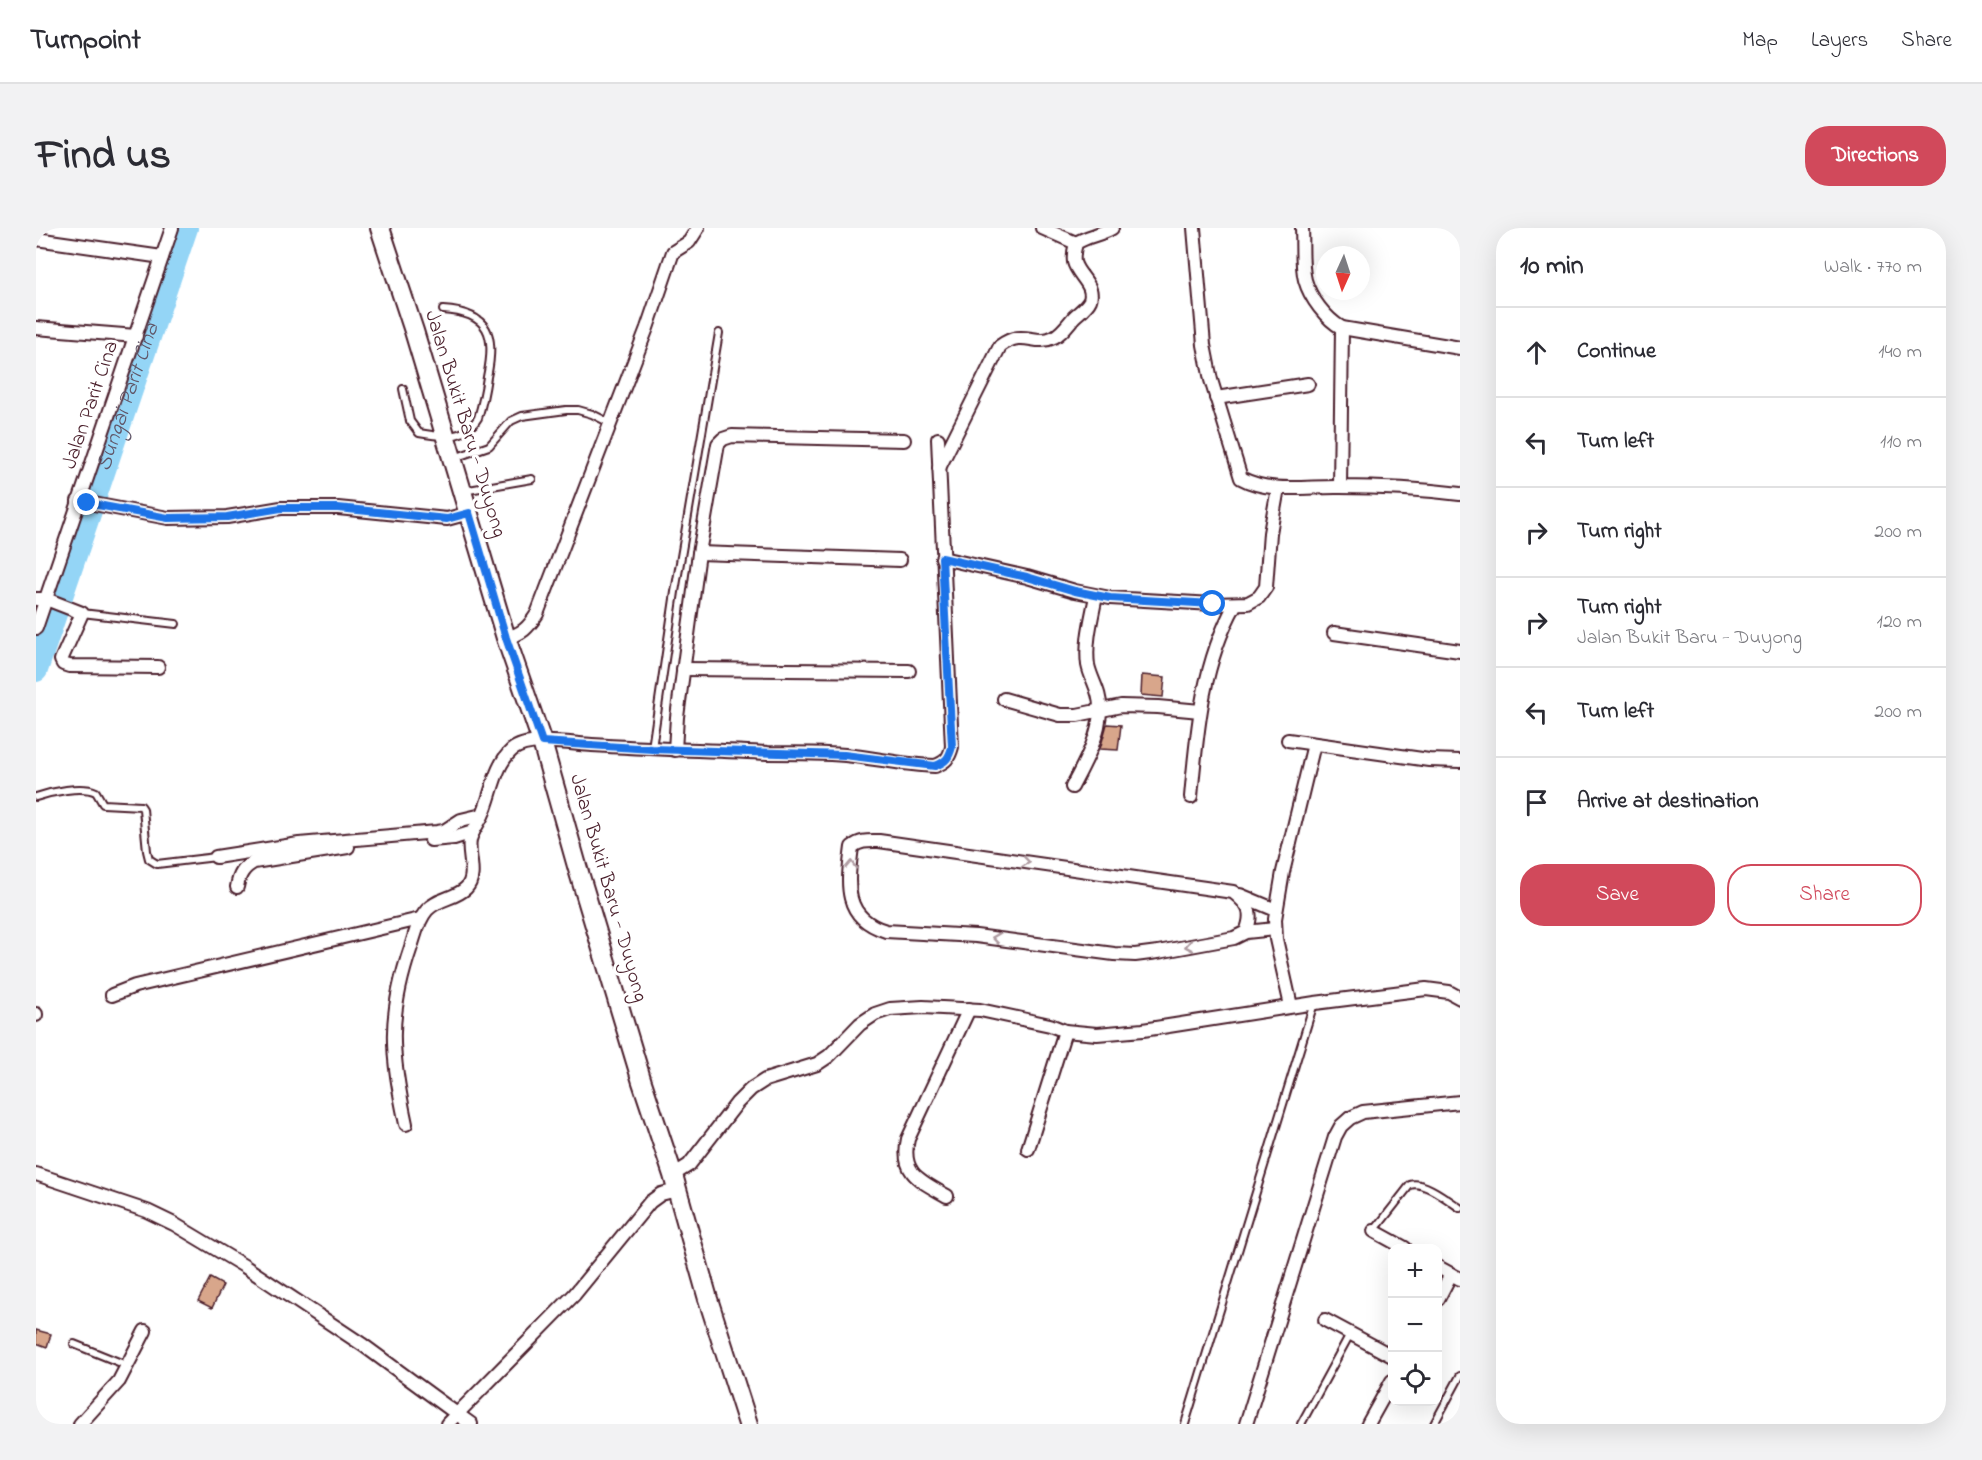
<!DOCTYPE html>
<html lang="en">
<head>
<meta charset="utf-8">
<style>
  :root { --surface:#fff; --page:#f2f2f3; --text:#2b2b33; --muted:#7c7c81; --line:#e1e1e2; --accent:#d1495b }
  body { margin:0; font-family:"Indie Flower",sans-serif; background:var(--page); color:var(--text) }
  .controls { position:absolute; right:18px; bottom:18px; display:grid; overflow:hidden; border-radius:12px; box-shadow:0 6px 24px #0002 }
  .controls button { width:54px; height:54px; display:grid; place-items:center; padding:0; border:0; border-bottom:2px solid var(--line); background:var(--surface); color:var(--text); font:30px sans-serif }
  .compass { position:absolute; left:1280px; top:18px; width:54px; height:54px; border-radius:50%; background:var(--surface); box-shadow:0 6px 24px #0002; rotate:183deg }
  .stop { position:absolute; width:18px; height:18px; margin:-14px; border:4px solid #1a73e8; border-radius:50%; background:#fff }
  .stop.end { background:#1a73e8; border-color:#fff; box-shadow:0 2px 6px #0008 }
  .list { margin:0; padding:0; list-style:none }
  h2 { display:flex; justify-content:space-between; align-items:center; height:78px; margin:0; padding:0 24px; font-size:26px }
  h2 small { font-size:20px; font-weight:400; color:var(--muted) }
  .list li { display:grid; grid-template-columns:39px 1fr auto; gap:18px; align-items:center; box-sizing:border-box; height:90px; padding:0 24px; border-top:2px solid var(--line) }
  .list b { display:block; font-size:22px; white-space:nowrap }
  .list p { margin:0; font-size:20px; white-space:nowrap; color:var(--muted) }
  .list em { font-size:20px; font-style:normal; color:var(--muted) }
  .actions { display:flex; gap:12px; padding:18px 24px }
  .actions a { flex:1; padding:14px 0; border:2px solid var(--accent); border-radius:24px; text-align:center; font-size:21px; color:var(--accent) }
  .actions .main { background:var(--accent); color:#fff }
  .icon { flex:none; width:33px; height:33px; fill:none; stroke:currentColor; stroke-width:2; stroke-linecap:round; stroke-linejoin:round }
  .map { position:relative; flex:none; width:1424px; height:1196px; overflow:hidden; border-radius:24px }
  header { display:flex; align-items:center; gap:36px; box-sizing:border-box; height:84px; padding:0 30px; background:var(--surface); border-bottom:2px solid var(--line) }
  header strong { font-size:28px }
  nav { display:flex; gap:33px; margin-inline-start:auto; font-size:21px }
  .intro { display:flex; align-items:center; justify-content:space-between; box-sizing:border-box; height:144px; padding:0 36px }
  h1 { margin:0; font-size:42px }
  .button { padding:15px 27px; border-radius:24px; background:var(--accent); color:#fff; font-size:21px; font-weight:700 }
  main { display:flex; gap:36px; padding:0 36px }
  aside { flex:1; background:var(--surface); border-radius:24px; box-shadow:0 6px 24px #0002 }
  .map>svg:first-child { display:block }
</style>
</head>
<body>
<header>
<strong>Turnpoint</strong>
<nav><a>Map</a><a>Layers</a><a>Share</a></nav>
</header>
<div class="intro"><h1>Find us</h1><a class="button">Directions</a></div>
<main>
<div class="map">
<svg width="1424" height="1196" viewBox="0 0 1424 1196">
  <rect width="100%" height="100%" fill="#fff"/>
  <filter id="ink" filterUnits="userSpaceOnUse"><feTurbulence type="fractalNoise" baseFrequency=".0167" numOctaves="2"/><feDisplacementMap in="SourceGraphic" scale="12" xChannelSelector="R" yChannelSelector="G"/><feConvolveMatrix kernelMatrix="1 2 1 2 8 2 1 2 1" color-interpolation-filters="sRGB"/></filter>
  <g filter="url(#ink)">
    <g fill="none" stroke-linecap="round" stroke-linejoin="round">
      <!-- river -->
      <path stroke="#94d5f6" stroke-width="24" id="s1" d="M 0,442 L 150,0"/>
    </g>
    <!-- building -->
    <g fill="#d8a68b" stroke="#4a1f2b" stroke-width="1.5">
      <polygon points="1106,447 1129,449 1127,469 1105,467"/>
      <polygon points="1071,496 1085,497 1082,522 1064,521"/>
      <polygon points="174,1050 187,1057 176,1080 162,1073"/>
      <polygon points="0,1102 15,1106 11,1119 0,1115"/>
    </g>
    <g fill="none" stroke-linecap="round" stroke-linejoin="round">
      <defs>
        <g id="lane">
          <path d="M 367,161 L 374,193 L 383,205 C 405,209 428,213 442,190 C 446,177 449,163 451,149 C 460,107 454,85 407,82"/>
          <polyline points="418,230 453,218 475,193 486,188 530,182 542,182 556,186 574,195"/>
          <polyline points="427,263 496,251"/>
          <polyline points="46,385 140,396"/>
          <polyline points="616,520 639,364 683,105"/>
          <path d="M 0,569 C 15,564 46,557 60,564 L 67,576 L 105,578 L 107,581 L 111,623 L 113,631 L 121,636 L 180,629"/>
          <path d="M 1338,1003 L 1374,957 C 1387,952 1412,972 1424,980"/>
          <polyline points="38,1116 90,1137"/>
          <polyline points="1149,1196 1278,775"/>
          <polyline points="1265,1196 1314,1106"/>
          <polyline points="1398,1196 1424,1148"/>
        </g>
        <g id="street">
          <polyline points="1006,0 1040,15"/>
          <path d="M 1158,0 L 1168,117 L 1175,152 L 1205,250 C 1234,266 1272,258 1304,259 C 1344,259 1384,261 1424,266"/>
          <path d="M 1266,0 C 1267,16 1265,37 1269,52 C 1274,70 1290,91 1306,100 L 1424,120"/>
          <polyline points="0,11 126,29"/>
          <polyline points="0,100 100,108"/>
          <polyline points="1180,170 1272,156"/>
          <path d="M 903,240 L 964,118 C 988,100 998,119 1018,109 C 1026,105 1032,96 1038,89 C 1043,84 1051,79 1054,72 C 1059,57 1041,47 1038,34 C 1037,27 1038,22 1040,15 C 1051,8 1064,7 1076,0"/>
          <polyline points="1304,259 1306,100"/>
          <polyline points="42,273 132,290 191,289 245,280 302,280 411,291 433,285"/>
          <polyline points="663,325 864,332"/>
          <polyline points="906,330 991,349 1039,363 1074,370 1177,376 1212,375 1223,369 1230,359 1234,305 1242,260"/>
          <polyline points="0,371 10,371 46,385 25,432 27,436 33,438 122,439"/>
          <polyline points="0,400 136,0"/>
          <polyline points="1298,405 1424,423"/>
          <path d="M 470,410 C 486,406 492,400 501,386 L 611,100 L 637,24 L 653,14 L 662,0"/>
          <polyline points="647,441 873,443"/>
          <polyline points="968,471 1024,487 1041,487 1085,478 1122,479 1164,483"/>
          <polyline points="1252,512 1393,532 1424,533"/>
          <polyline points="639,522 641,489 663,325 682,216 687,211 696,208 868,212"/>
          <path d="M 1036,559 C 1048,536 1064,508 1064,481 C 1065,464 1055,452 1052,437 C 1049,414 1056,389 1060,368"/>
          <path d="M 1155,569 C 1161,503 1166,436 1199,377"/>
          <polyline points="395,612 418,610 437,604"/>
          <polyline points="180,629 263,616 401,604 408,603 425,592 446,587"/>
          <path d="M 201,659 C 203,647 207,640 218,634 L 312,619"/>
          <polyline points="1204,667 1240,682"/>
          <path d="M 1210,704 C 1218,684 1213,677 1197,664 L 843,613 C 832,613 825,612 816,619 C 811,657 807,690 850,703 L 940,708 L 1078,726 L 1099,727 L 1122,724 L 1198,710 L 1210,704 L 1239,701"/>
          <polyline points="76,767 99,758 384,691"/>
          <polyline points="1255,778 1240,711 1239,691 1247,644 1278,516"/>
          <polyline points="0,787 0,786"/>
          <path d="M 370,896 C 355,826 351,789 375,719 C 379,707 382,692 391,682 C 402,670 419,671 430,660 C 442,648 431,627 434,612 C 436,603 442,596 446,588 C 456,567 458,538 476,522 C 492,508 535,516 556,517 C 615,521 673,522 732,525 C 758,525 784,525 809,527 C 839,530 869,537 899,538 C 910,534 913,530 916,519 L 902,211"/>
          <polyline points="992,921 1029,803"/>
          <polyline points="0,946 111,983 138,996 208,1038 327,1117 421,1186 538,1067 614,974 625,966 641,962"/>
          <polyline points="637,947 653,937 701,875 715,861 729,852 781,836 793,828 824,796 839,786 854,781 887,779 944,782 1014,797 1029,803 1061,806 1107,802 1279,775 1390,761 1413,764 1424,770"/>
          <path d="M 911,968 C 885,953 864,946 872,911 L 933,781"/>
          <polyline points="1338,1003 1369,1020"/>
          <polyline points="1402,1039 1424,1051"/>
          <polyline points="1402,1071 1415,1046"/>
          <polyline points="1289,1092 1356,1128"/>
          <polyline points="44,1196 83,1153 109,1103"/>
          <polyline points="411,1196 421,1186 435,1196"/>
          <polyline points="1210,1196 1299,909 1305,898 1314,890 1327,884 1424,874"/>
          <polyline points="1332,1196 1356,1153"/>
        </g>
        <polyline id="secondary" points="344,0 378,103 470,410 506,514 541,638 606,854 637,947 672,1071 712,1196"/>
      </defs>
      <!-- lane casing -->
      <use href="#lane" stroke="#4a1f2b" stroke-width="10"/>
      <!-- street casing -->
      <use href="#street" stroke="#4a1f2b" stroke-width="16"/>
      <!-- secondary casing -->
      <use href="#secondary" stroke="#4a1f2b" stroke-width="22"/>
      <!-- lane -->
      <use href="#lane" stroke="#fff" stroke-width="6"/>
      <!-- street -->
      <use href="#street" stroke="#fff" stroke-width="12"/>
      <!-- secondary -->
      <use href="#secondary" stroke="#fff" stroke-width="18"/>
    </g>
    <!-- one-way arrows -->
    <defs><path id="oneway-chevron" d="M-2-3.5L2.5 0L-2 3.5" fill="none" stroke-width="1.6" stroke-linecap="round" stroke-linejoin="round" transform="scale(1.5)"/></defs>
    <g stroke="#ae9aa0">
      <use href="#oneway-chevron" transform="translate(990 634) rotate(8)"/>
      <use href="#oneway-chevron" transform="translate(815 637) rotate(-88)"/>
      <use href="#oneway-chevron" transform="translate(960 710) rotate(-172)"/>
      <use href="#oneway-chevron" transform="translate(1153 718) rotate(170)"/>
    </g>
  </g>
  <g fill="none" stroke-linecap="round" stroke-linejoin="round" filter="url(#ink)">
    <!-- route -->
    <path stroke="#1a73e8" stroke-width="8" d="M 51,275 L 132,290 L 191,289 L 245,280 L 302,280 L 411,291 L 433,285 L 470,410 L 506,514 L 616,521 L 808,527 L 899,538 C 910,534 913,530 916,519 L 906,330 L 991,349 L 1039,363 L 1074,370 L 1177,376"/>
  </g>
  <g text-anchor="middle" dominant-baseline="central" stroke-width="6" stroke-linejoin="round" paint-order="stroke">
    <!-- street labels -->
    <g font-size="21" fill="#4a1f2b" stroke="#fff">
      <text transform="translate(55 177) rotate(-71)">Jalan Parit Cina</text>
      <text transform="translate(429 196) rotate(73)">Jalan Bukit Baru - Duyong</text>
      <text transform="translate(572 660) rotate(74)">Jalan Bukit Baru - Duyong</text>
    </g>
    <!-- water labels -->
    <g font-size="22" font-style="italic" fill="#605668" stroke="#fff">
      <text stroke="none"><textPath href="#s1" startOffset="288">Sungai Parit Cina</textPath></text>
    </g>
  </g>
</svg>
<div class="controls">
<button>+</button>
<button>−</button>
<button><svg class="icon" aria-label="locate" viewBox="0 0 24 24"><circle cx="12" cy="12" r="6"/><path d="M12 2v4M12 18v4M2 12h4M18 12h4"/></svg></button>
</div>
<svg class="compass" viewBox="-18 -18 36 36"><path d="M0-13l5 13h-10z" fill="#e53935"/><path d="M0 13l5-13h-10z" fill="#7c7c81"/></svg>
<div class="stop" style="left:1177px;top:376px"></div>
<div class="stop end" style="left:51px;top:275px"></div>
</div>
<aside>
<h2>10 min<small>Walk · 770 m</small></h2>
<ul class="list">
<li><svg class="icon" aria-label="ahead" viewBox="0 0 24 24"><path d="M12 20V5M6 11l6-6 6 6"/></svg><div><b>Continue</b></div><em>140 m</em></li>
<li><svg class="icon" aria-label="left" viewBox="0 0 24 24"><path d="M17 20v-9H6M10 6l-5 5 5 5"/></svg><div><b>Turn left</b></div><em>110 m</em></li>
<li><svg class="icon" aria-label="right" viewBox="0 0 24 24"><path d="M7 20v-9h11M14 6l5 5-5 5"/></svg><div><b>Turn right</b></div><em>200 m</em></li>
<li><svg class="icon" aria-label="right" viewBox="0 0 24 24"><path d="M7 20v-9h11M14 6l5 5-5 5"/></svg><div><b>Turn right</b><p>Jalan Bukit Baru - Duyong</p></div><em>120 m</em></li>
<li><svg class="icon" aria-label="left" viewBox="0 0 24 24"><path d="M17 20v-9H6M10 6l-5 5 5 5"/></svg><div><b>Turn left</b></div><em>200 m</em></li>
<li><svg class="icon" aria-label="arrive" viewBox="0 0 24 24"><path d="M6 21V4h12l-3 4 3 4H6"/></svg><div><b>Arrive at destination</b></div></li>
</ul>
<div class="actions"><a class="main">Save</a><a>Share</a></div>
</aside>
</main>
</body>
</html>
